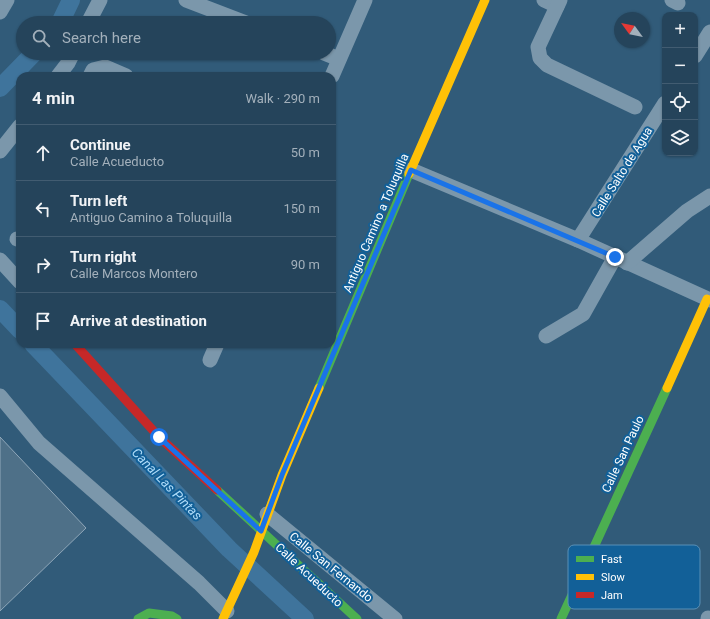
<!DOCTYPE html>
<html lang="en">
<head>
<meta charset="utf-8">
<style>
  :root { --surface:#25445b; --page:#2d4b61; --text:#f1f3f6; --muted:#a3b0bb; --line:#425c71 }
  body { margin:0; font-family:Roboto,sans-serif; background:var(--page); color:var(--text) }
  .controls { position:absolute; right:12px; top:12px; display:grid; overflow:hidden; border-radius:8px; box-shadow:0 1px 3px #0004 }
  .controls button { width:36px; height:36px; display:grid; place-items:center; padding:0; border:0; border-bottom:1px solid var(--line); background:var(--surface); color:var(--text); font:20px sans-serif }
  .compass { position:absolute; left:614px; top:12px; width:36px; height:36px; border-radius:50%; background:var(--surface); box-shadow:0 1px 3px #0004; rotate:303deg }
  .stop { position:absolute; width:12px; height:12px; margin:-9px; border:3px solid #1a73e8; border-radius:50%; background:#fff }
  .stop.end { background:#1a73e8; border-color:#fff; box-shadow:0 1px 4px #0008 }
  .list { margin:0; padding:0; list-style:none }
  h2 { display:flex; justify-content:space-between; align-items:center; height:52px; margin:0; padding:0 16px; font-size:17px }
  h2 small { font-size:13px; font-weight:400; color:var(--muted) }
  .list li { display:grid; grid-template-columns:26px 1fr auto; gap:12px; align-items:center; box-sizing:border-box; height:56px; padding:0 16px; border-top:1px solid var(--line) }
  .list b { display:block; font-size:15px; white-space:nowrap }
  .list p { margin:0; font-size:13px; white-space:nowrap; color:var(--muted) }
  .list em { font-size:13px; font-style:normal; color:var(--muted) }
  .icon { flex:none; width:22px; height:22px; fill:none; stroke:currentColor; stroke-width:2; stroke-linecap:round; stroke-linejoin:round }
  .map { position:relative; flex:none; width:710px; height:619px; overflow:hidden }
  .search { position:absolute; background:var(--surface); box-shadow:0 1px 3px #0004; left:16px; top:16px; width:320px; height:44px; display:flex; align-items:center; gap:10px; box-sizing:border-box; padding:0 14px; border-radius:22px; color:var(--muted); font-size:15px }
  .panel { position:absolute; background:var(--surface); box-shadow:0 1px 3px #0004; left:16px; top:72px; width:320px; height:276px; border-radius:12px }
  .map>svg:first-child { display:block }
</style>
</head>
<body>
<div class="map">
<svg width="710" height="619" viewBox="0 0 710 619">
  <rect width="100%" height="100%" fill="#315b79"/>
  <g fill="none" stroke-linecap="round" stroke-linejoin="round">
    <!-- canal -->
    <g stroke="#3f749c" stroke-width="18">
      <polyline points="60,23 71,0"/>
      <polyline points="0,88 34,53"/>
      <polyline points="0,309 20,330"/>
      <polyline points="33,344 229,549 305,619"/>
    </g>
  </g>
  <!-- building -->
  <polygon fill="#4e7088" stroke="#8fa7b9" points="0,437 86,528 0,611"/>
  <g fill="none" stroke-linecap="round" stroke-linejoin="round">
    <!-- street -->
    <g stroke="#7b97ab" stroke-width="15">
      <polyline points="186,0 246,23"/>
      <polyline points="544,0 557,6"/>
      <polyline points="560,0 538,47 540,58 547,65 635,107"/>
      <polyline points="672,0 678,3"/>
      <polyline points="0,12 7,0"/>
      <polyline points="88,23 100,0"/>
      <polyline points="324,53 339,59"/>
      <polyline points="695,56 710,32"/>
      <polyline points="58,76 68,63 73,53"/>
      <polyline points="90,76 93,70 105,67 126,76"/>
      <polyline points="332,76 365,0"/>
      <polyline points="0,151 20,126"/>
      <polyline points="411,170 578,240 710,300"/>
      <polyline points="17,239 20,240"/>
      <polyline points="578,240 665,103"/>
      <polyline points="0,260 20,282"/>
      <polyline points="627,263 687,211 710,196"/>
      <polyline points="546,336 583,314 615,257"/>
      <polyline points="210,360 217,344"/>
      <polyline points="0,396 39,443 199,583 227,611"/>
      <polyline points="267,514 395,619"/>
      <polyline points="708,618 709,619"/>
    </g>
    <!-- fast -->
    <g stroke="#4caf50" stroke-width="9">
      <polyline points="319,388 409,174"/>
      <polyline points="217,490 357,619"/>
      <polyline points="138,619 149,613 172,616 177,619"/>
      <polyline points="561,619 667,388"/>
    </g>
    <!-- slow -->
    <g stroke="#ffc107" stroke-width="9">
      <polyline points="409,174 485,0"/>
      <polyline points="667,388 707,299"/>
      <polyline points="223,619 254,552 282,475 319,388"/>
    </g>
    <!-- jam -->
    <polyline stroke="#c62828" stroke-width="9" points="75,344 159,437 217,490"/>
  </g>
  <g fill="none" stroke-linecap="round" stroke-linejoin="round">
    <!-- route -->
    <polyline stroke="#1a73e8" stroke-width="5" points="159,437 261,531 282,475 411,170 615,257"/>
  </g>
  <g text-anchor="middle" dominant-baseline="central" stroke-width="4" stroke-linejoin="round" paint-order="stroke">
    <!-- street labels -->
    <g font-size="12" fill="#fff" stroke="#126098">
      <text transform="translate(622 172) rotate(-58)">Calle Salto de Agua</text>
      <text transform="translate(376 223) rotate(-67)">Antiguo Camino a Toluquilla</text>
      <text transform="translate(623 454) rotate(-65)">Calle San Paulo</text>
      <text transform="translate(331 567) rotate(39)">Calle San Fernando</text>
      <text transform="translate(309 575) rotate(43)">Calle Acueducto</text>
    </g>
    <!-- water labels -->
    <g font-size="13" font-style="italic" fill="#b0ddfa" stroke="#126098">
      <text transform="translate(167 484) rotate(46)">Canal Las Pintas</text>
    </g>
  </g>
  <!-- legend -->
  <rect x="568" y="545" width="132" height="64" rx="6" fill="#126098" stroke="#5990b7" stroke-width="1"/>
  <rect x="576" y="556" width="18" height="6" fill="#4caf50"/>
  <rect x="576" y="574" width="18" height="6" fill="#ffc107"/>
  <rect x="576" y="592" width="18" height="6" fill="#c62828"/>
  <g font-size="11" fill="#fff">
    <text x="601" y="563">Fast</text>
    <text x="601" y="581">Slow</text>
    <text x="601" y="599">Jam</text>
  </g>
</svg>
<div class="controls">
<button>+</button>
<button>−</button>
<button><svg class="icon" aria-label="locate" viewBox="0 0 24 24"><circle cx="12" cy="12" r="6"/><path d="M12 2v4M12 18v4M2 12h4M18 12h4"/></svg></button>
<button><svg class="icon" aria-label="layers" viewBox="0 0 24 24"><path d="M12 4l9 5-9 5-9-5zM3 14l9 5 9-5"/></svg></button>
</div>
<svg class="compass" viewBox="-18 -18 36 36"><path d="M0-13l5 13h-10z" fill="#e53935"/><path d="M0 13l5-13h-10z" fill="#a3b0bb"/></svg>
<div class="stop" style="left:159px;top:437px"></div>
<div class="stop end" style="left:615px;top:257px"></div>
<div class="search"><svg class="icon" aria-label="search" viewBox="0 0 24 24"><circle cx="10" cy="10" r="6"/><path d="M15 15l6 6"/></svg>Search here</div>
<section class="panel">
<h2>4 min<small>Walk · 290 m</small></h2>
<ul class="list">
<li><svg class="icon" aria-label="ahead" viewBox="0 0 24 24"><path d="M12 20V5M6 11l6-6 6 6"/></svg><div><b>Continue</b><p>Calle Acueducto</p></div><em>50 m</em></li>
<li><svg class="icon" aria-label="left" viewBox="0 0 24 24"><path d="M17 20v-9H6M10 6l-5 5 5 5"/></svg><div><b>Turn left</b><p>Antiguo Camino a Toluquilla</p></div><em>150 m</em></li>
<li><svg class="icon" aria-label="right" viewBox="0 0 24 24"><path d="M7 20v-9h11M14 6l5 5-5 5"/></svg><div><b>Turn right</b><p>Calle Marcos Montero</p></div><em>90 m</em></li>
<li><svg class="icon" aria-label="arrive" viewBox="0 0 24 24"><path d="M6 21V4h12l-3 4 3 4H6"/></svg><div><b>Arrive at destination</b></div></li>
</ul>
</section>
</div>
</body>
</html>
